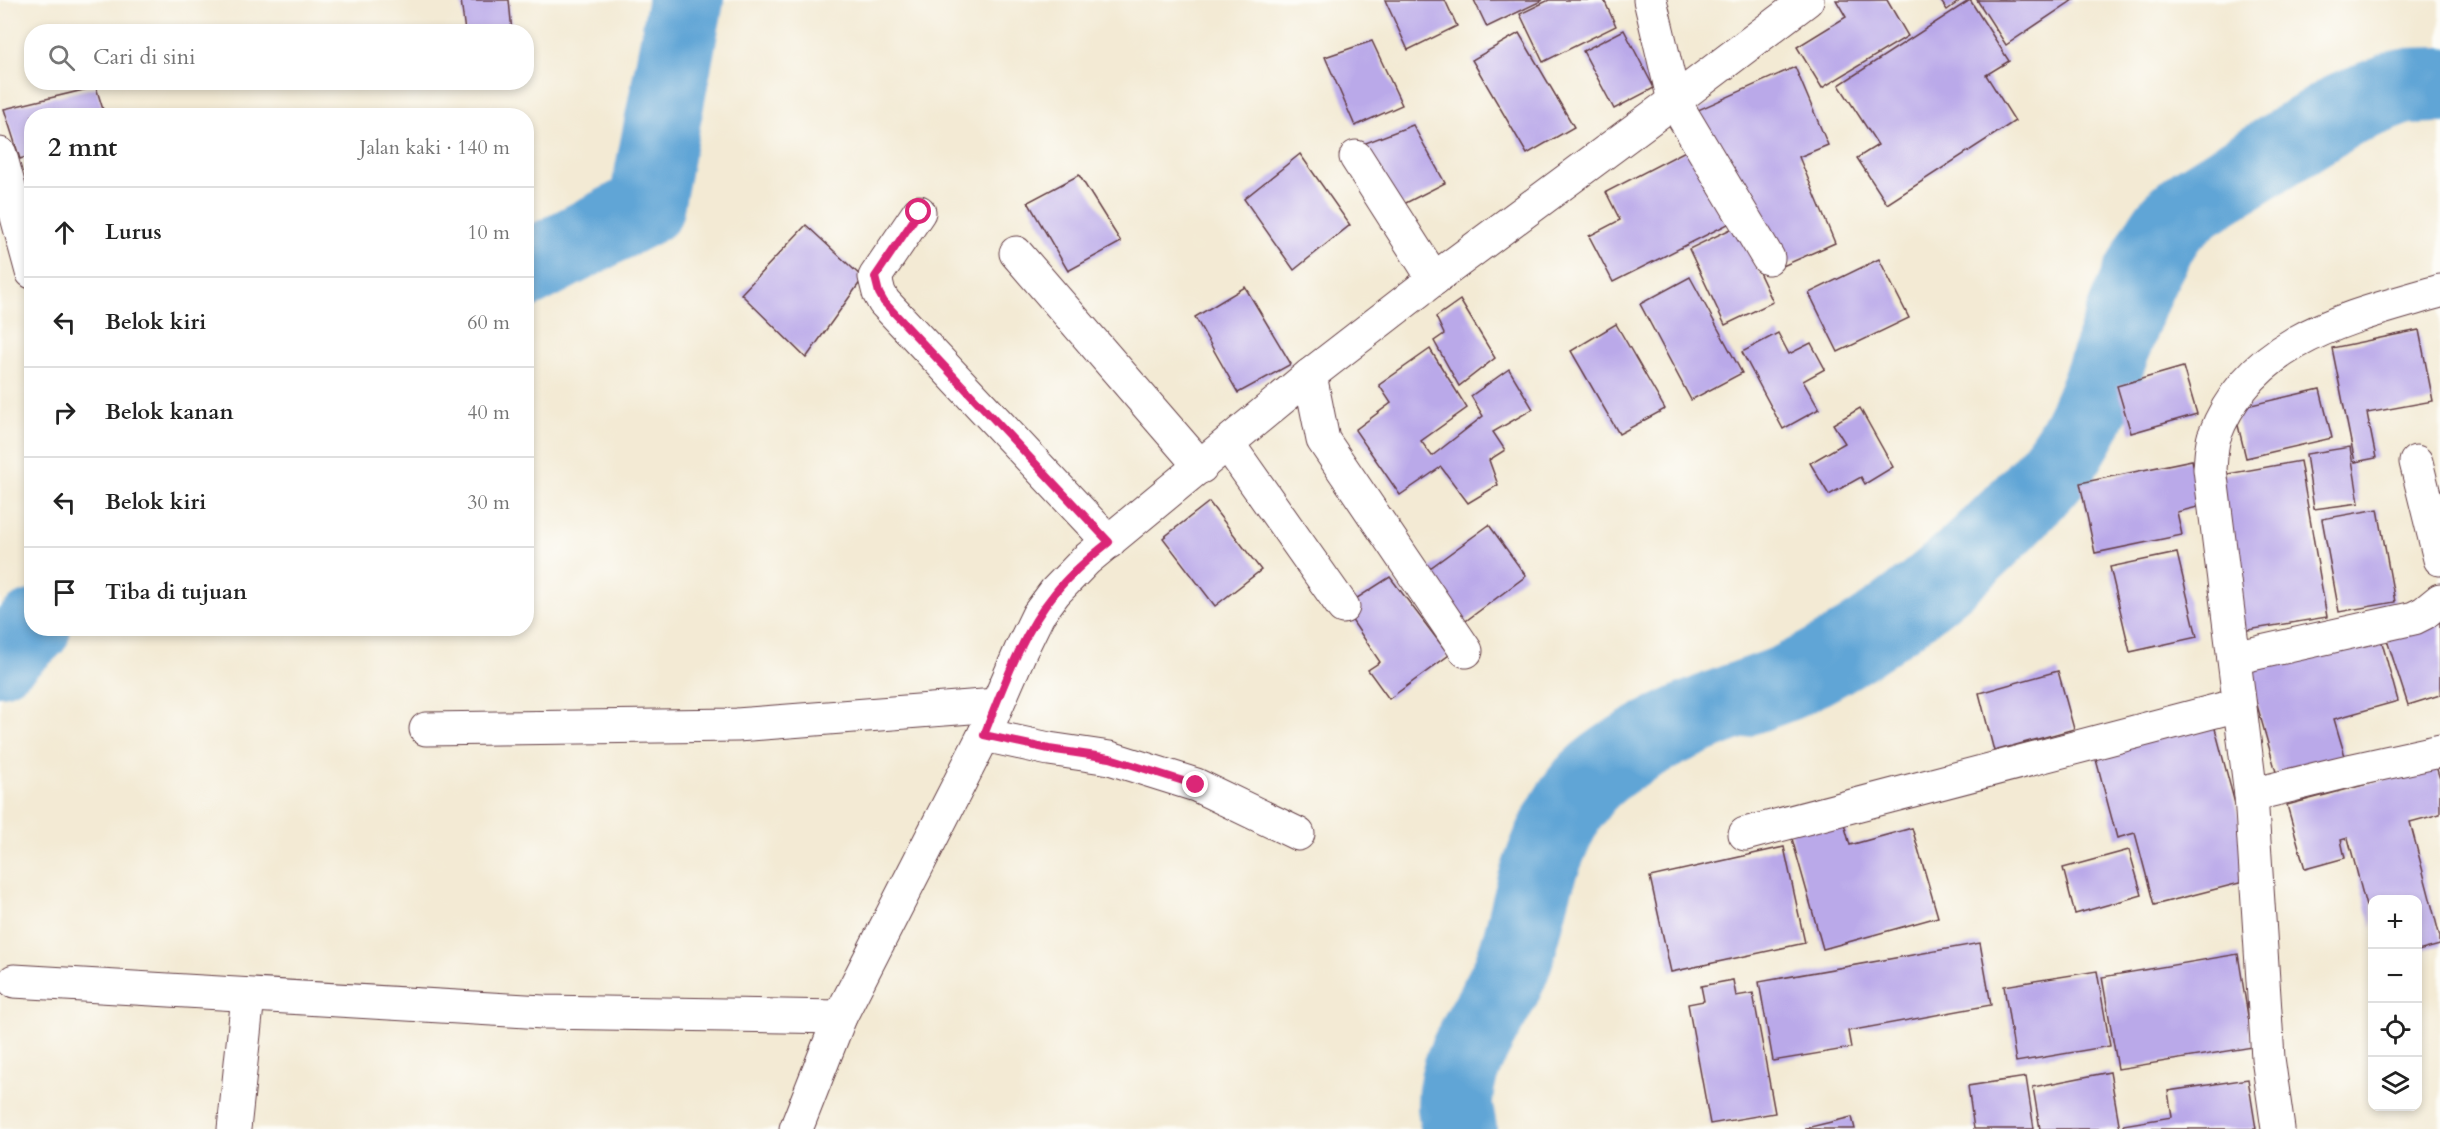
<!DOCTYPE html>
<html lang="id">
<head>
<meta charset="utf-8">
<style>
  :root { --surface:#fff; --page:#f6f6f6; --text:#222; --muted:#767676; --line:#e0e0e0 }
  body { margin:0; font-family:Cardo,serif; background:var(--page); color:var(--text) }
  .controls { position:absolute; right:18px; bottom:18px; display:grid; overflow:hidden; border-radius:12px; box-shadow:0 3px 9px #0003 }
  .controls button { width:54px; height:54px; display:grid; place-items:center; padding:0; border:0; border-bottom:2px solid var(--line); background:var(--surface); color:var(--text); font:30px sans-serif }
  .stop { position:absolute; width:18px; height:18px; margin:-14px; border:4px solid #db2777; border-radius:50%; background:#fff }
  .stop.end { background:#db2777; border-color:#fff; box-shadow:0 2px 6px #0008 }
  .list { margin:0; padding:0; list-style:none }
  h2 { display:flex; justify-content:space-between; align-items:center; height:78px; margin:0; padding:0 24px; font-size:26px }
  h2 small { font-size:20px; font-weight:400; color:var(--muted) }
  .list li { display:grid; grid-template-columns:39px 1fr auto; gap:18px; align-items:center; box-sizing:border-box; height:90px; padding:0 24px; border-top:2px solid var(--line) }
  .list b { display:block; font-size:22px; white-space:nowrap }
  .list em { font-size:20px; font-style:normal; color:var(--muted) }
  .icon { flex:none; width:33px; height:33px; fill:none; stroke:currentColor; stroke-width:2; stroke-linecap:round; stroke-linejoin:round }
  .map { position:relative; flex:none; width:2440px; height:1129px; overflow:hidden }
  .search { position:absolute; background:var(--surface); box-shadow:0 3px 9px #0003; left:24px; top:24px; width:510px; height:66px; display:flex; align-items:center; gap:15px; box-sizing:border-box; padding:0 21px; border-radius:24px; color:var(--muted); font-size:22px }
  .panel { position:absolute; background:var(--surface); box-shadow:0 3px 9px #0003; left:24px; top:108px; width:510px; height:528px; border-radius:24px }
  .map>svg:first-child { display:block }
</style>
</head>
<body>
<div class="map">
<svg width="2440" height="1129" viewBox="0 0 2440 1129">
  <rect width="100%" height="100%" fill="#fdfcf7"/>
  <filter id="ink" filterUnits="userSpaceOnUse"><feTurbulence type="fractalNoise" baseFrequency=".0167" numOctaves="2"/><feDisplacementMap in="SourceGraphic" scale="12" xChannelSelector="R" yChannelSelector="G"/><feConvolveMatrix kernelMatrix="1 2 1 2 8 2 1 2 1" color-interpolation-filters="sRGB"/></filter>
  <filter id="wash" filterUnits="userSpaceOnUse"><feTurbulence type="fractalNoise" baseFrequency=".008" numOctaves="4" result="noise"/><feDisplacementMap in="SourceGraphic" scale="24" xChannelSelector="R" yChannelSelector="G"/><feGaussianBlur stdDeviation="1.35" result="paint"/><feColorMatrix in="noise" values="0 0 0 0 0 0 0 0 0 0 0 0 0 0 0 0 0 1.4 0 .05"/><feComposite in="paint" operator="in"/></filter>
  <g filter="url(#wash)">
    <rect width="100%" height="100%" fill="#f3ead4"/>
    <g fill="none" stroke-linecap="round" stroke-linejoin="round">
      <!-- river -->
      <g stroke="#60a5d6" stroke-width="76">
        <polyline points="526,270 646,207 686,0"/>
        <polyline points="0,658 33,628"/>
        <path d="M 1459,1129 C 1458,1121 1455,1112 1455,1104 C 1455,1056 1492,1015 1510,972 C 1522,943 1527,911 1536,881 C 1546,851 1560,816 1580,791 C 1608,753 1692,717 1736,701 C 1754,694 1773,689 1790,681 C 1888,633 1977,557 2049,475 C 2101,416 2110,333 2146,265 C 2154,250 2161,235 2172,222 C 2179,215 2188,208 2196,202 L 2345,109 L 2404,86 L 2440,85"/>
      </g>
    </g>
    <g id="blocks">
      <!-- building -->
      <g fill="#baa9e9">
        <polygon points="461,0 509,0 512,32 465,32"/>
        <polygon points="1385,0 1445,0 1457,26 1408,50"/>
        <polygon points="1474,0 1543,0 1487,27"/>
        <polygon points="1549,0 1604,0 1616,26 1543,62 1520,14"/>
        <polygon points="1836,0 1887,0 1908,36 1822,88 1797,47 1846,17"/>
        <polygon points="1940,0 1961,0 1947,10"/>
        <polygon points="1970,0 2009,61 1986,75 2015,121 1887,204 1857,158 1878,145 1839,85"/>
        <polygon points="1977,0 2073,0 2006,45"/>
        <polygon points="1624,30 1654,88 1614,109 1583,51"/>
        <polygon points="1519,33 1574,127 1527,154 1472,60"/>
        <polygon points="1372,41 1402,105 1355,126 1325,57"/>
        <polygon points="1795,67 1828,145 1799,157 1835,243 1776,269 1698,110"/>
        <polygon points="96,87 105,116 32,116 32,155 20,159 4,109"/>
        <polygon points="1413,125 1445,183 1396,208 1355,147"/>
        <polygon points="1697,145 1736,220 1613,282 1589,236 1620,220 1606,192"/>
        <polygon points="1300,154 1350,225 1294,270 1244,199"/>
        <polygon points="1079,175 1121,242 1068,271 1028,202"/>
        <polygon points="806,225 863,278 806,358 741,294"/>
        <polygon points="1737,226 1773,302 1725,325 1689,249"/>
        <polygon points="1879,259 1909,318 1838,352 1809,293"/>
        <polygon points="1690,277 1742,373 1691,400 1640,304"/>
        <polygon points="1245,287 1291,364 1238,393 1195,317"/>
        <polygon points="1460,300 1495,358 1459,386 1434,341 1444,334 1436,317"/>
        <polygon points="1616,324 1665,409 1619,434 1571,351"/>
        <polygon points="2419,330 2433,401 2367,413 2376,458 2355,462 2332,348"/>
        <polygon points="1778,333 1789,354 1811,343 1825,369 1803,381 1819,409 1783,429 1742,352"/>
        <polygon points="1430,349 1467,408 1421,441 1432,456 1483,416 1471,396 1509,369 1533,409 1493,432 1505,450 1489,460 1498,485 1468,503 1441,467 1400,495 1355,430 1391,403 1379,385"/>
        <polygon points="2183,367 2197,414 2131,433 2117,386"/>
        <polygon points="2320,389 2332,438 2246,458 2234,409"/>
        <polygon points="1860,408 1893,467 1865,484 1861,477 1829,495 1810,463 1845,443 1833,424"/>
        <polygon points="2350,447 2359,503 2314,509 2306,454"/>
        <polygon points="2192,460 2202,506 2177,512 2182,535 2095,553 2080,483"/>
        <polygon points="2300,461 2327,617 2242,631 2216,476"/>
        <polygon points="1209,502 1261,570 1215,606 1163,538"/>
        <polygon points="2378,509 2395,602 2339,612 2322,519"/>
        <polygon points="1489,525 1526,576 1459,626 1422,574"/>
        <polygon points="2177,553 2197,637 2130,652 2110,567"/>
        <polygon points="1390,577 1449,655 1389,699 1368,670 1380,662 1343,607"/>
        <polygon points="2440,621 2440,695 2408,705 2386,637"/>
        <polygon points="2378,628 2398,701 2334,719 2348,766 2280,786 2246,666"/>
        <polygon points="2058,671 2074,729 1994,751 1979,693"/>
        <polygon points="2213,721 2255,879 2154,905 2135,833 2117,838 2094,752"/>
        <polygon points="2436,766 2440,779 2440,814 2410,822 2440,937 2440,945 2418,951 2418,900 2372,900 2372,929 2348,838 2341,840 2345,858 2305,869 2287,805"/>
        <polygon points="1841,813 1850,845 1912,828 1938,917 1823,949 1789,828"/>
        <polygon points="1784,847 1805,943 1671,972 1650,877"/>
        <polygon points="2129,850 2142,895 2075,914 2063,868"/>
        <polygon points="1980,943 1991,1005 1848,1031 1851,1048 1773,1061 1759,982"/>
        <polygon points="2238,954 2253,1047 2118,1069 2102,977"/>
        <polygon points="2097,971 2110,1046 2016,1062 2004,986"/>
        <polygon points="1733,980 1736,996 1753,993 1775,1113 1710,1124 1688,1004 1704,1001 1701,986"/>
        <polygon points="2110,1072 2120,1129 2040,1129 2033,1087"/>
        <polygon points="2026,1077 2034,1129 1974,1129 1968,1086"/>
        <polygon points="2248,1079 2256,1129 2124,1129 2123,1125 2172,1117 2168,1091"/>
        <polygon points="1852,1117 1855,1129 1806,1129 1806,1128"/>
      </g>
    </g>
  </g>
  <g filter="url(#ink)">
    <use href="#blocks" fill-opacity="0" stroke="#633d44" stroke-width="1.5"/>
    <g fill="none" stroke-linecap="round" stroke-linejoin="round">
      <defs>
        <g id="minor">
          <polyline points="1650,0 1674,101 1768,258"/>
          <polyline points="0,154 32,272"/>
          <polyline points="1356,157 1434,279"/>
          <polyline points="919,212 875,277 879,293 884,302 1109,542"/>
          <polyline points="1016,253 1201,467"/>
          <polyline points="1310,375 1323,440 1466,651"/>
          <polyline points="1228,444 1343,607"/>
          <polyline points="2416,462 2440,559"/>
          <polyline points="2234,658 2414,618 2424,613 2440,600"/>
          <polyline points="426,729 737,725 996,705"/>
          <polyline points="984,735 1049,749 1110,758 1196,785 1298,834"/>
          <path d="M 2251,795 L 2210,469 C 2211,459 2211,447 2214,437 C 2251,337 2349,318 2440,291"/>
          <polyline points="1745,834 2238,705"/>
          <polyline points="14,981 543,1012 840,1017"/>
          <polyline points="234,1129 248,996"/>
          <polyline points="796,1129 840,1017 984,735 1021,650 1038,615 1055,592 1086,560 1310,375 1434,279 1674,101 1807,0"/>
          <polyline points="2278,1129 2268,1058 2251,795 2353,770 2440,751"/>
        </g>
      </defs>
      <!-- minor casing -->
      <use href="#minor" stroke="#633d44" stroke-width="35"/>
      <!-- minor -->
      <use href="#minor" stroke="#fff" stroke-width="33"/>
    </g>
  </g>
  <g fill="none" stroke-linecap="round" stroke-linejoin="round" filter="url(#ink)">
    <!-- route -->
    <path stroke="#db2777" stroke-width="8" d="M 919,212 L 875,277 L 879,293 L 884,302 L 1109,542 C 1090,557 1070,574 1055,593 C 1022,633 1003,687 984,735 L 1049,749 L 1110,758 L 1196,785"/>
  </g>
</svg>
<div class="controls">
<button>+</button>
<button>−</button>
<button><svg class="icon" aria-label="locate" viewBox="0 0 24 24"><circle cx="12" cy="12" r="6"/><path d="M12 2v4M12 18v4M2 12h4M18 12h4"/></svg></button>
<button><svg class="icon" aria-label="layers" viewBox="0 0 24 24"><path d="M12 4l9 5-9 5-9-5zM3 14l9 5 9-5"/></svg></button>
</div>
<div class="stop" style="left:919px;top:212px"></div>
<div class="stop end" style="left:1196px;top:785px"></div>
<div class="search"><svg class="icon" aria-label="search" viewBox="0 0 24 24"><circle cx="10" cy="10" r="6"/><path d="M15 15l6 6"/></svg>Cari di sini</div>
<section class="panel">
<h2>2 mnt<small>Jalan kaki · 140 m</small></h2>
<ul class="list">
<li><svg class="icon" aria-label="ahead" viewBox="0 0 24 24"><path d="M12 20V5M6 11l6-6 6 6"/></svg><div><b>Lurus</b></div><em>10 m</em></li>
<li><svg class="icon" aria-label="left" viewBox="0 0 24 24"><path d="M17 20v-9H6M10 6l-5 5 5 5"/></svg><div><b>Belok kiri</b></div><em>60 m</em></li>
<li><svg class="icon" aria-label="right" viewBox="0 0 24 24"><path d="M7 20v-9h11M14 6l5 5-5 5"/></svg><div><b>Belok kanan</b></div><em>40 m</em></li>
<li><svg class="icon" aria-label="left" viewBox="0 0 24 24"><path d="M17 20v-9H6M10 6l-5 5 5 5"/></svg><div><b>Belok kiri</b></div><em>30 m</em></li>
<li><svg class="icon" aria-label="arrive" viewBox="0 0 24 24"><path d="M6 21V4h12l-3 4 3 4H6"/></svg><div><b>Tiba di tujuan</b></div></li>
</ul>
</section>
</div>
</body>
</html>
